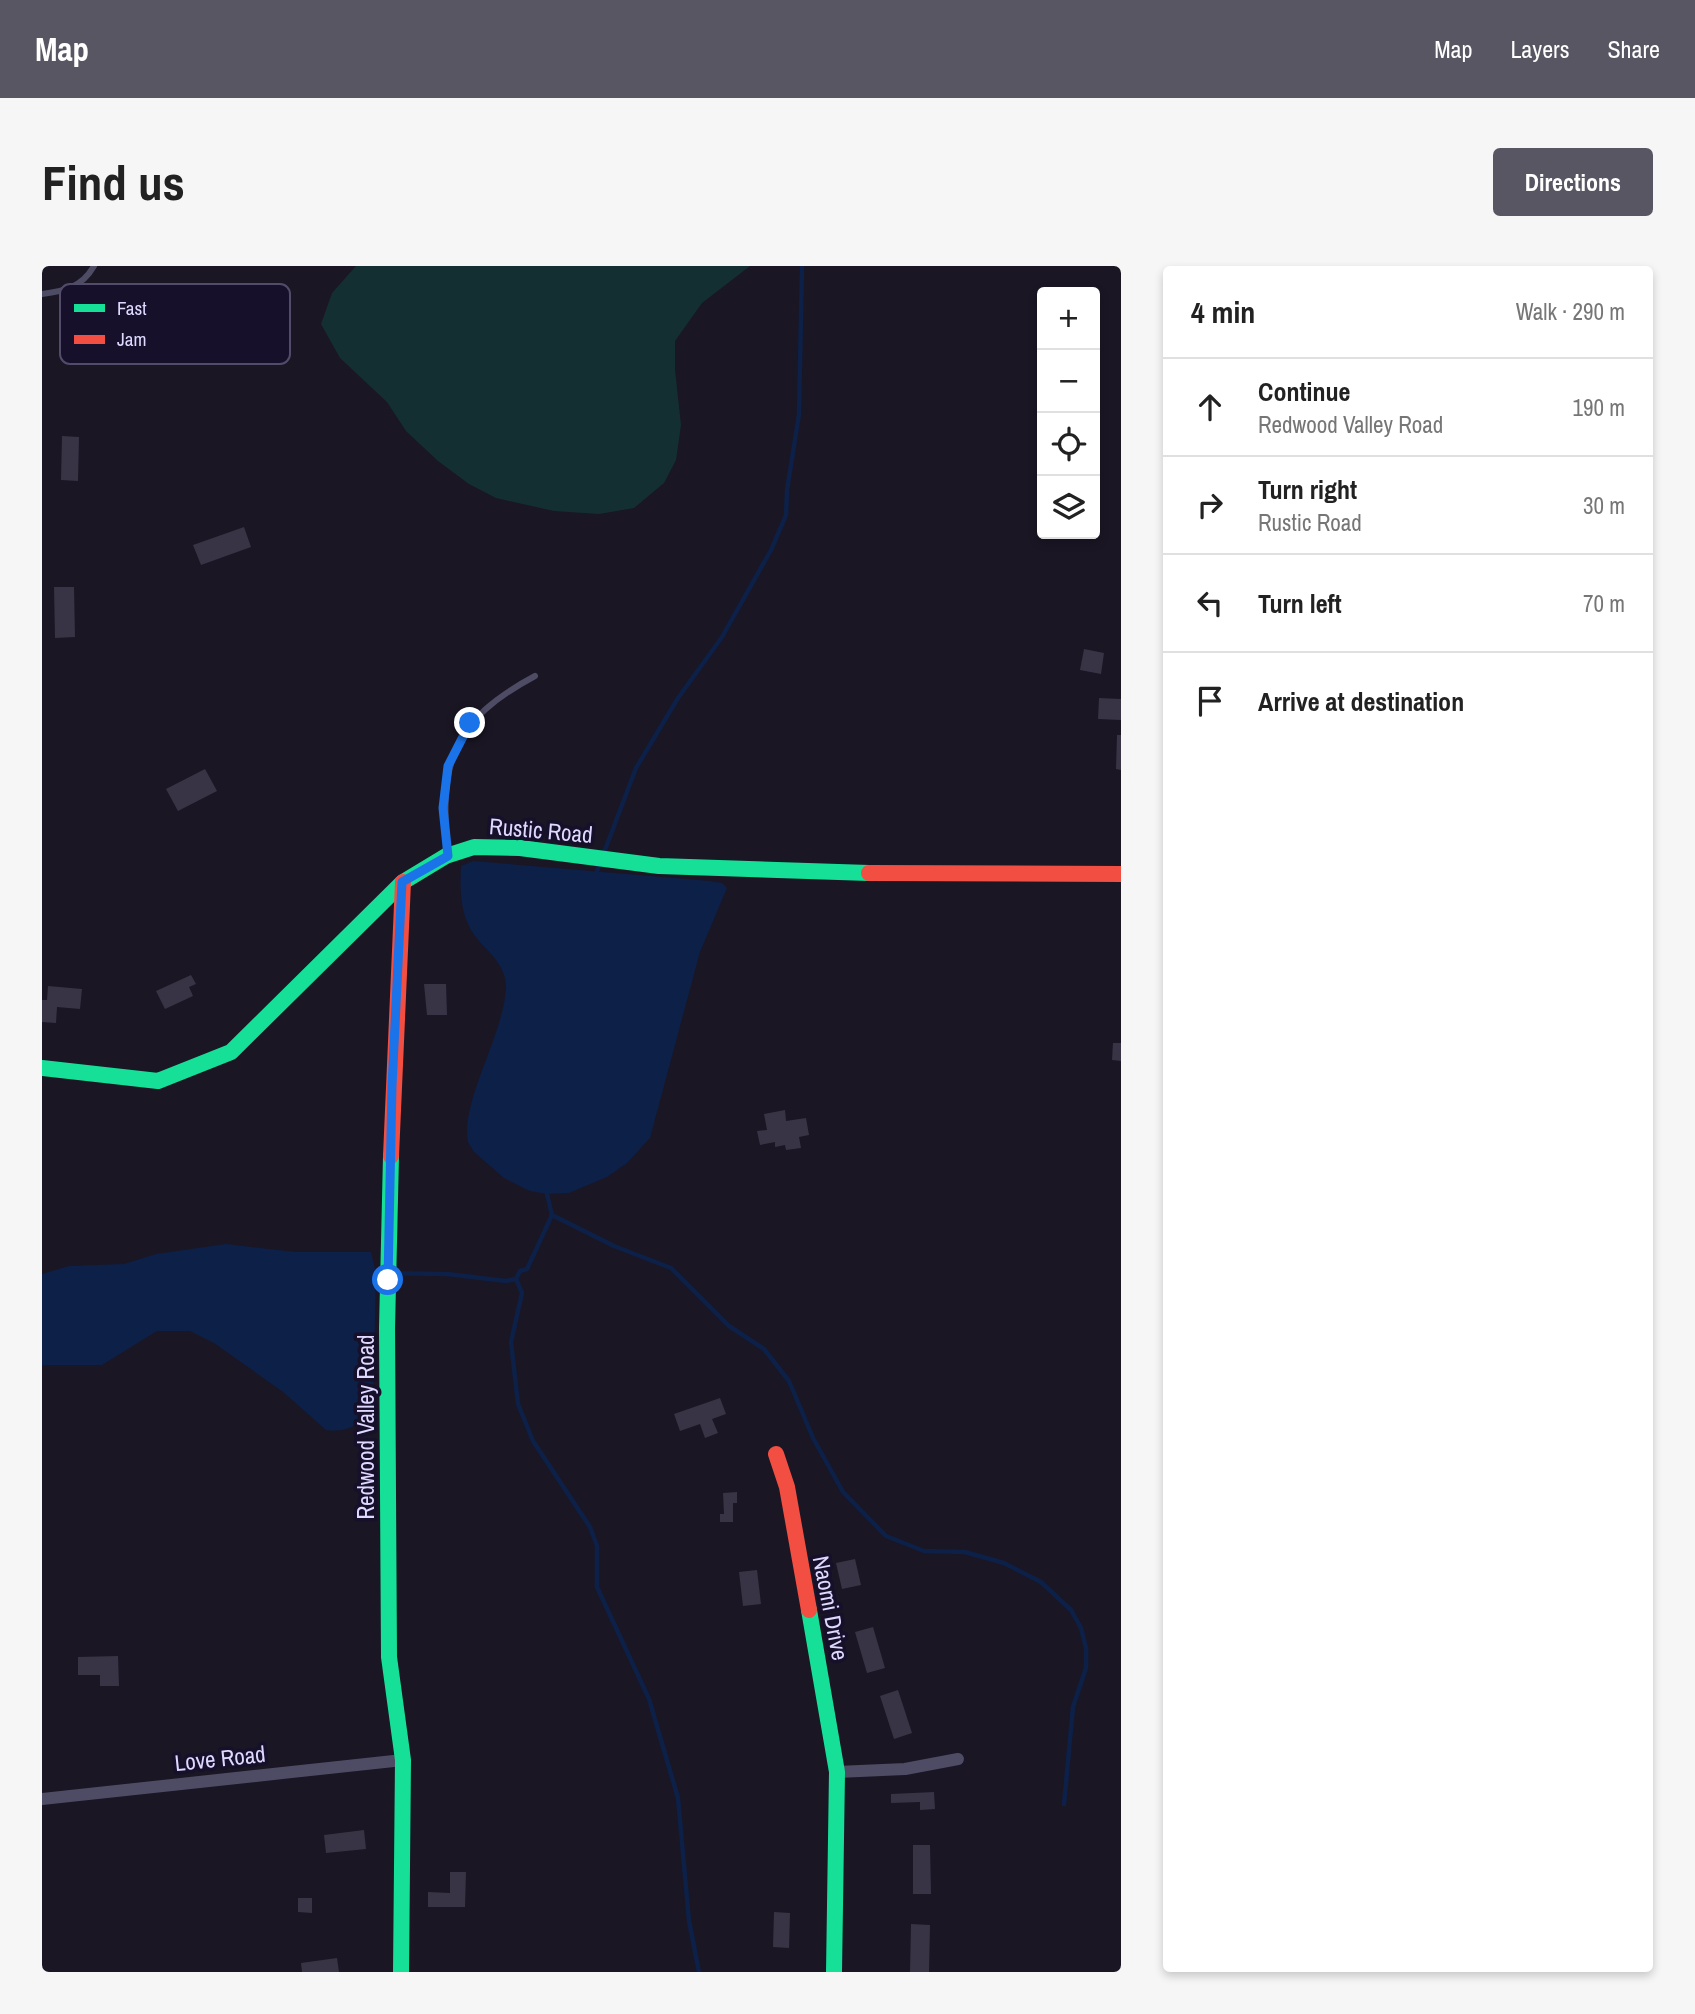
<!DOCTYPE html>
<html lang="en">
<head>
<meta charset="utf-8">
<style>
  :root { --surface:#fff; --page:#f6f6f6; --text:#222; --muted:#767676; --line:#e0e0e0; --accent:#585663 }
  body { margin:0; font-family:"Archivo Narrow",sans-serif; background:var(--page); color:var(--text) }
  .controls { position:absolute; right:21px; top:21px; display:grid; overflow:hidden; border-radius:7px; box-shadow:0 4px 10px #0003 }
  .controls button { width:63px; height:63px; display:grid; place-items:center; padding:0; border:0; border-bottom:2px solid var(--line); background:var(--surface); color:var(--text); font:35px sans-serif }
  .stop { position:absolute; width:21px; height:21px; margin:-16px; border:5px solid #1a73e8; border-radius:50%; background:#fff }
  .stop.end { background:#1a73e8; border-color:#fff; box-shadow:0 2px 7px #0008 }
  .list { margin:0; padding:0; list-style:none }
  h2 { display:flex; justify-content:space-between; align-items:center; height:91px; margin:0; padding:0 28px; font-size:30px }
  h2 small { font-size:23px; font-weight:400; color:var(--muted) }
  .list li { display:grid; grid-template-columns:46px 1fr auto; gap:21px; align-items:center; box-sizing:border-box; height:98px; padding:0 28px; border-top:2px solid var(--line) }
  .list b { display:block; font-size:26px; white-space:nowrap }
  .list p { margin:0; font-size:23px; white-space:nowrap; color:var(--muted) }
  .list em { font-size:23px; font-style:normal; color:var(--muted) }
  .icon { flex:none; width:38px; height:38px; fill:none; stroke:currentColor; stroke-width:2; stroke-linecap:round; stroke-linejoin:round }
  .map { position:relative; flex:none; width:1079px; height:1706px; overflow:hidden; border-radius:7px }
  header { display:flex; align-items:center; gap:42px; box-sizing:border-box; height:98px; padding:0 35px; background:var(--accent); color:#fff }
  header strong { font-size:33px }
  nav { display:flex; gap:38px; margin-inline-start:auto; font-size:24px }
  .intro { display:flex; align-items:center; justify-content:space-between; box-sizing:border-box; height:168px; padding:0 42px }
  h1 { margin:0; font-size:49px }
  .button { padding:18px 32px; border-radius:7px; background:var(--accent); color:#fff; font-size:24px; font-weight:700 }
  main { display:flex; gap:42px; padding:0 42px }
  aside { flex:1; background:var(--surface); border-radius:7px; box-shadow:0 4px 10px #0003 }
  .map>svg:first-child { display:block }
</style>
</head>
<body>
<header>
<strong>Map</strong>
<nav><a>Map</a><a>Layers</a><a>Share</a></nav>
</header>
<div class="intro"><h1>Find us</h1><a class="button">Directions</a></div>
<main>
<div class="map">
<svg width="1079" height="1706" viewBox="0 0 1079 1706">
  <rect width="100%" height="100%" fill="#1a1624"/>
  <!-- green -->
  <polygon fill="#142f32" points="314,0 708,0 660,37 633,75 633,104 639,159 634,194 622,217 592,242 557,248 512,245 454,232 427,218 396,195 364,165 345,136 298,92 279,58 290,27"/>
  <!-- water -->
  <g fill="#0d2048">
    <path d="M 431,595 L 668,615 L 680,617 L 685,622 L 658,686 L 608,872 L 585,897 L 565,911 L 527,927 L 505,928 L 488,925 L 462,912 L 432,886 L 426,876 C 418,836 462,769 464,721 C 464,692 435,681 426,658 C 418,640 418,619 419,600 Z"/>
    <path d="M 184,978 L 253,986 L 329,986 L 334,1007 L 331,1141 C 318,1159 306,1167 284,1164 L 241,1126 L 172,1077 L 148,1065 L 115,1065 L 60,1099 L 0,1099 L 0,1008 L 27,1000 L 82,998 L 114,988 Z"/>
  </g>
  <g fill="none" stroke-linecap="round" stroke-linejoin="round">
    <!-- stream -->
    <g stroke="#0d2048" stroke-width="4.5">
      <polyline points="555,605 594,502 636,432 680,371 729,284 744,249 745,224 757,148 760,0"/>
      <polyline points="510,949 572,980 629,1002 687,1060 722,1083 747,1115 771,1172 801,1226 844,1270 882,1285 923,1286 962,1297 999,1316 1029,1344 1039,1362 1044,1382 1044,1402 1031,1441 1022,1538"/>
      <polyline points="334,1007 405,1008 464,1015 474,1013 478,1005 485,1003 510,949 505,928"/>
      <polyline points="474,1013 480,1027 469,1076 476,1138 491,1175 548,1261 555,1280 555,1321 607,1433 636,1532 647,1655 657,1706"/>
    </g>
  </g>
  <!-- building -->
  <g fill="#383446">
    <polygon points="20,170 37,171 36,215 19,214"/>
    <polygon points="202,261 209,281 159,299 151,279"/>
    <polygon points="12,321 32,321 33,371 13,372"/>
    <polygon points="1042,383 1062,387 1059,408 1038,404"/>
    <polygon points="1057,432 1079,433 1079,454 1056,453"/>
    <polygon points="1075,469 1079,469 1079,504 1074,503"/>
    <polygon points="163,503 175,525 136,545 124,523"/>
    <polygon points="149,709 154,718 147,721 151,730 123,743 114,725"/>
    <polygon points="382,718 404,718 405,749 385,749"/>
    <polygon points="6,720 40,723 38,743 15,741 14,757 0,756 0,734 5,734"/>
    <polygon points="1071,777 1079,777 1079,795 1070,794"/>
    <polygon points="743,844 744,855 764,852 767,869 757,871 759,882 744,884 743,879 733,881 733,876 718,879 715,865 725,864 722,848"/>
    <polygon points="678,1132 684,1148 670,1153 676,1167 663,1172 658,1158 638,1165 632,1148"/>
    <polygon points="695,1226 695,1237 691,1237 691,1256 678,1256 678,1248 682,1248 681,1227"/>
    <polygon points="813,1293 819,1319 800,1323 794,1297"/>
    <polygon points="715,1304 719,1338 701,1340 697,1306"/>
    <polygon points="831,1361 843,1402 825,1407 813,1366"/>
    <polygon points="76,1390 77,1420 58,1420 58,1409 36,1409 36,1391"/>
    <polygon points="856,1424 870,1467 852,1473 838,1430"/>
    <polygon points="892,1526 893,1543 878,1544 878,1536 849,1537 849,1528"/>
    <polygon points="322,1564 324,1583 284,1587 282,1569"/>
    <polygon points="871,1579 888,1579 889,1628 871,1628"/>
    <polygon points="408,1606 424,1606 423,1641 386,1641 386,1626 408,1627"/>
    <polygon points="256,1632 270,1632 270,1647 256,1646"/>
    <polygon points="732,1646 748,1647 747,1682 731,1681"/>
    <polygon points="869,1658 888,1659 887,1706 868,1706"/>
    <polygon points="295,1692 297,1706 260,1706 259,1697"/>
  </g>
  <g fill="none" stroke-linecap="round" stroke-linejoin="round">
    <!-- lane -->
    <g stroke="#4e4b65" stroke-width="6">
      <path d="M 0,28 C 23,25 40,21 52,0"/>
      <path d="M 406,589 C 397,497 409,455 493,410"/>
    </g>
    <!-- street -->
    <g stroke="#4e4b65" stroke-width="12">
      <polyline points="795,1506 863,1503 916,1493"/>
      <polyline points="0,1533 361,1494"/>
    </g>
    <!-- fast -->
    <g stroke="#16e098" stroke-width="16">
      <polyline points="0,802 116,815 189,786 361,616 404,590 432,581 478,582 617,600 827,607"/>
      <polyline points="349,890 345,1062 347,1391 361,1494 359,1706"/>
      <polyline points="767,1344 795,1506 792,1706"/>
    </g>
    <!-- jam -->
    <g stroke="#f24e42" stroke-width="16">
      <polyline points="827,607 1079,608"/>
      <polyline points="349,890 361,616"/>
      <polyline points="734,1188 745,1221 767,1344"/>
    </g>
  </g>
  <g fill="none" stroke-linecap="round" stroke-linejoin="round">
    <!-- route -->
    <polyline stroke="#1a73e8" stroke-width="9" points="346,1014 350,820 360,616 406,590 401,542 406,500 428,457"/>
  </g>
  <g text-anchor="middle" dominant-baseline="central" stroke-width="7" stroke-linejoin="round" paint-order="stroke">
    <!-- street labels -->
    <g font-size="23" fill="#dfd9ff" stroke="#16102a">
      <text transform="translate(499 564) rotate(5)">Rustic Road</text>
      <text transform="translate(323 1161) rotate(-90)">Redwood Valley Road</text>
      <text transform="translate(789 1342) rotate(79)">Naomi Drive</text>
      <text transform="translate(178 1492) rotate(-6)">Love Road</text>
    </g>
  </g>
  <!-- legend -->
  <rect x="18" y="18" width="230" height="80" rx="10" fill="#16102a" stroke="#524c6a" stroke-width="2"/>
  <rect x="32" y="38" width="31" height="8" fill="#16e098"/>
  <rect x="32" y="69" width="31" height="9" fill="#f24e42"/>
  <g font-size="19" fill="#dfd9ff">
    <text x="75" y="49">Fast</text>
    <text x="75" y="80">Jam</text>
  </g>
</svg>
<div class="controls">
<button>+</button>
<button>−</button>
<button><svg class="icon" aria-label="locate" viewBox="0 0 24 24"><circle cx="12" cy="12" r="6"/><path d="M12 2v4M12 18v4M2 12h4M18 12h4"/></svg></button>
<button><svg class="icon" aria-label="layers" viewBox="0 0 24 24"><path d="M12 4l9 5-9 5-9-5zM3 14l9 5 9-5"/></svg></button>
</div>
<div class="stop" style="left:346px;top:1014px"></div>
<div class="stop end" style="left:428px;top:457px"></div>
</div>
<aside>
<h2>4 min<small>Walk · 290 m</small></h2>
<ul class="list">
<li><svg class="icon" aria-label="ahead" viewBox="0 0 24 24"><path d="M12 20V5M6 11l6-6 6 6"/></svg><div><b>Continue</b><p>Redwood Valley Road</p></div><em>190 m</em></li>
<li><svg class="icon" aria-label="right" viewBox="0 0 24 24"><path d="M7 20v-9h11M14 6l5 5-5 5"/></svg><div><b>Turn right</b><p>Rustic Road</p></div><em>30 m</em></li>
<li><svg class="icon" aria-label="left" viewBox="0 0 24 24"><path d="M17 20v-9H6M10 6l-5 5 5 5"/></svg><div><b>Turn left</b></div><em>70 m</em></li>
<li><svg class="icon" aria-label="arrive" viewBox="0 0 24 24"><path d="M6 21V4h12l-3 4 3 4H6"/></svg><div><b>Arrive at destination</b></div></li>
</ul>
</aside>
</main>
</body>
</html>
